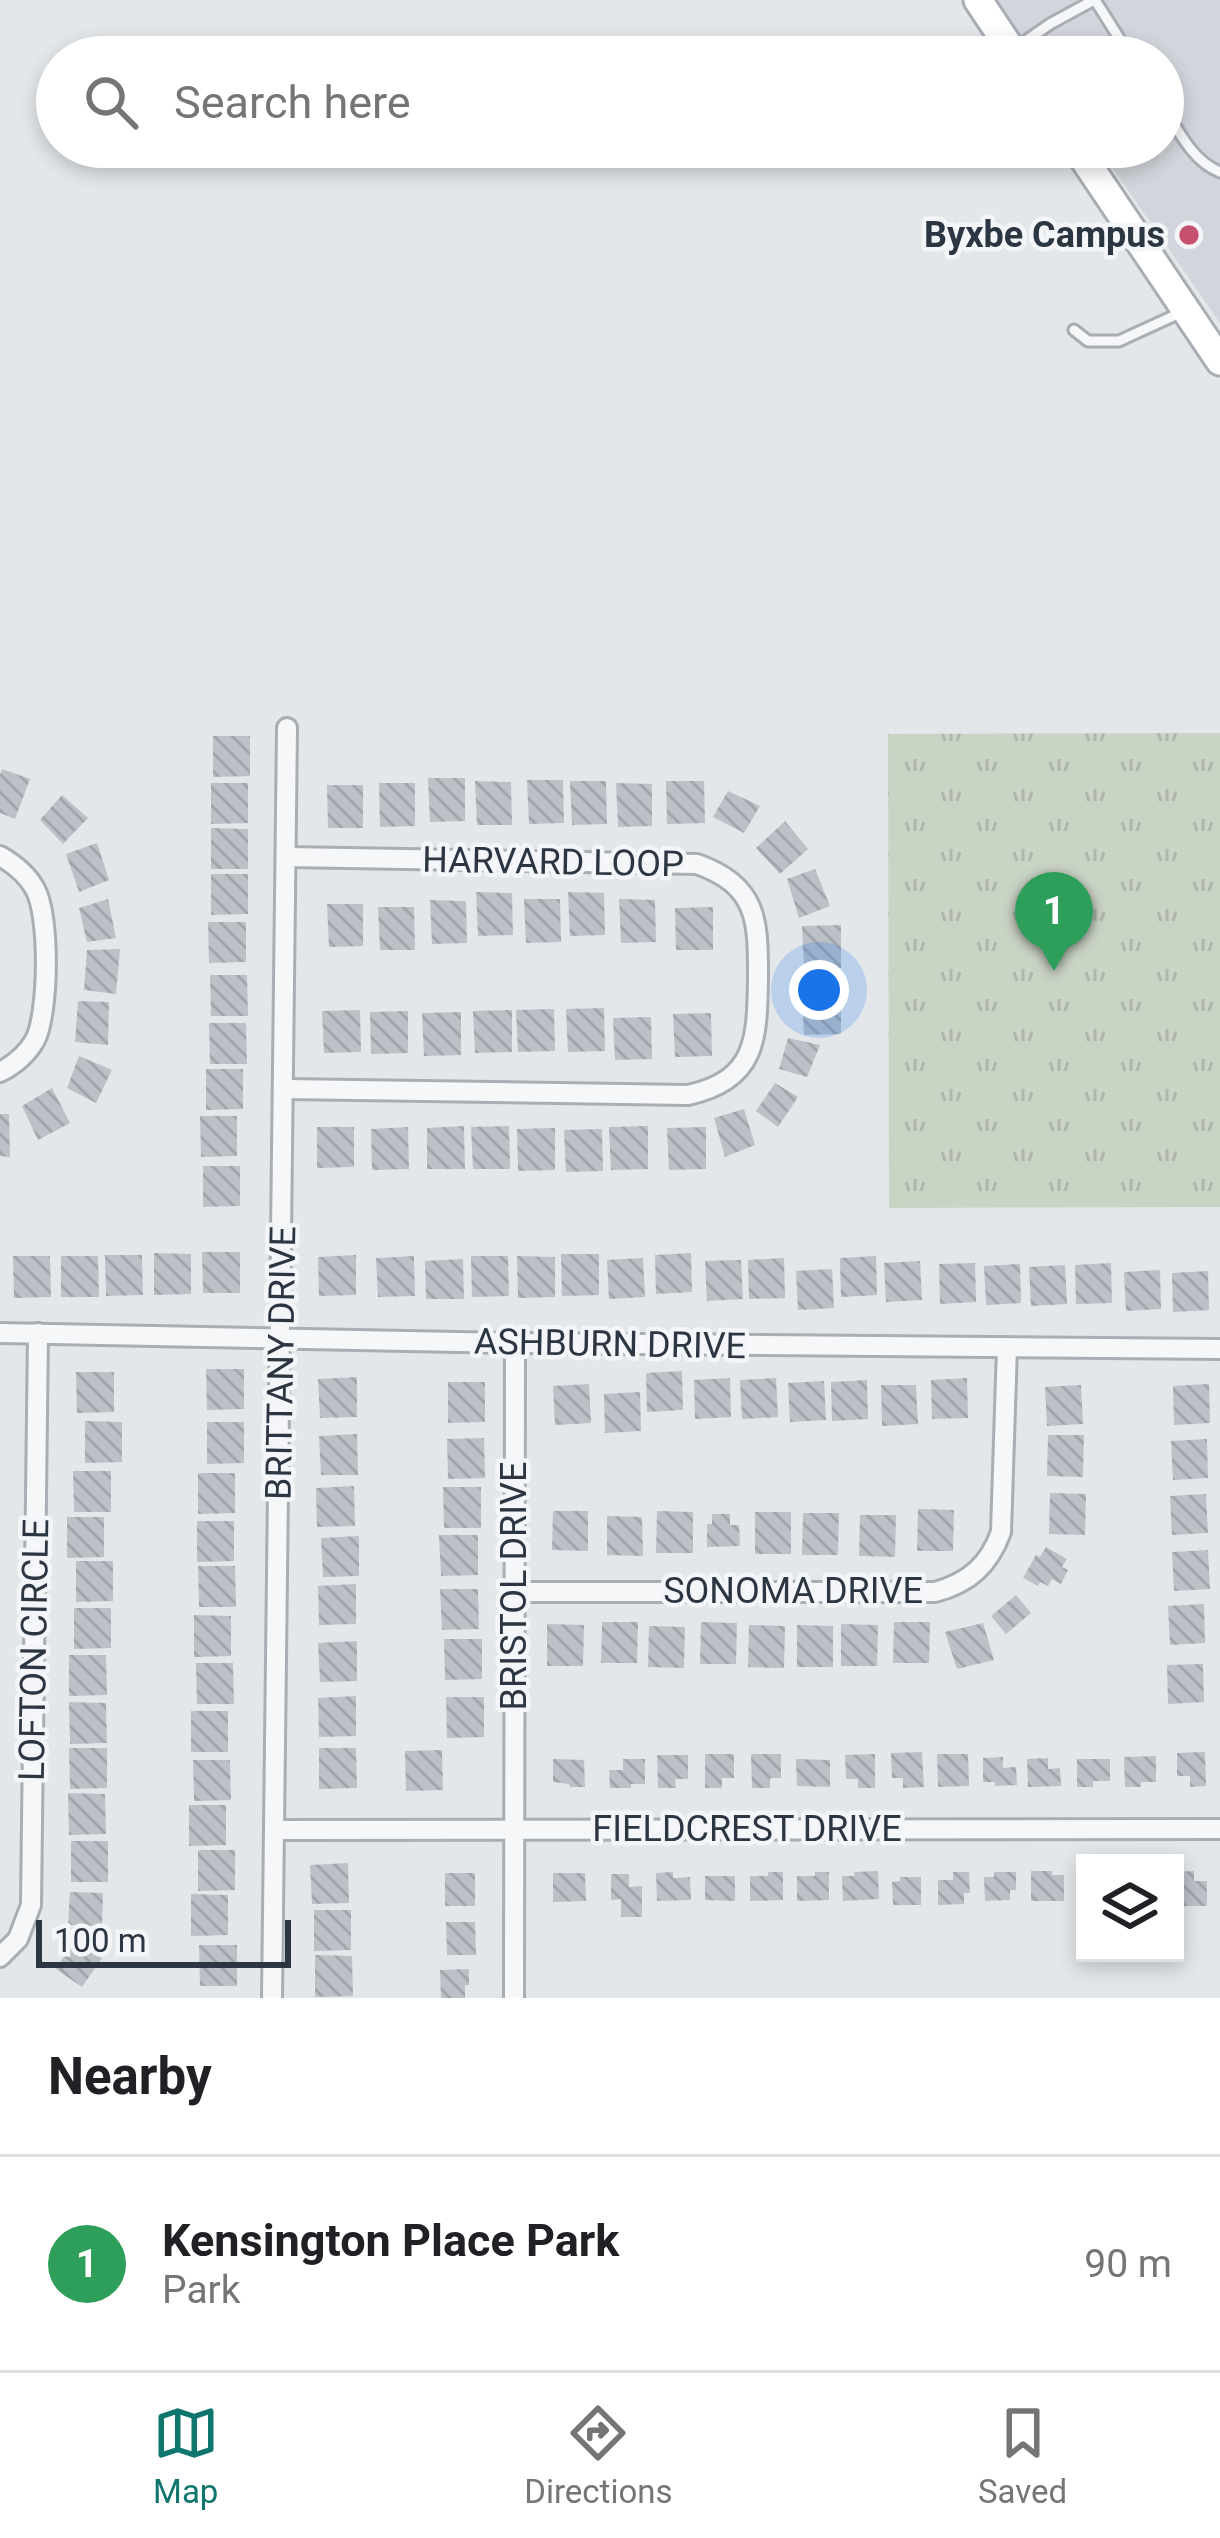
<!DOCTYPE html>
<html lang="en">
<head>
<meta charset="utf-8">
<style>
  :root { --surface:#fff; --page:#f6f6f6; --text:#202124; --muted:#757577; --line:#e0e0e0; --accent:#0f766e }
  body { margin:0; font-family:Roboto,sans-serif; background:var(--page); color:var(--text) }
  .controls { position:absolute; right:36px; bottom:36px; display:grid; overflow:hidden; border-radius:0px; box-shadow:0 6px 18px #0003 }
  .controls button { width:108px; height:108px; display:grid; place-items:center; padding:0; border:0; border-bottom:3px solid var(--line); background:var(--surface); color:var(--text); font:60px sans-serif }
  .scale { position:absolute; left:36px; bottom:30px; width:255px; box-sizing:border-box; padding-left:12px; border:6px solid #2c3642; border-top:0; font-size:33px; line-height:42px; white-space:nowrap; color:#2c3642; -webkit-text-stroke:9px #f3f5f8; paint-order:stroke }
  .you { position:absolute; left:819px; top:990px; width:42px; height:42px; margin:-30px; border:9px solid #fff; border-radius:50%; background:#1a73e8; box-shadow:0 0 0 18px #1a73e833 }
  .badge { display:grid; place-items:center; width:78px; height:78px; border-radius:50%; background:var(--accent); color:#fff; font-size:39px; font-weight:700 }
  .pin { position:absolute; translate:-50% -99px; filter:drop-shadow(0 3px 6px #0008) }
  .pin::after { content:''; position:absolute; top:63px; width:42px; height:36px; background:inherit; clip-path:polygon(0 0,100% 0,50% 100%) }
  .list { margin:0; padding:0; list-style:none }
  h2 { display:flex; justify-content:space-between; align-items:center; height:156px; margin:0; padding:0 48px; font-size:51px }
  h2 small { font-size:39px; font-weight:400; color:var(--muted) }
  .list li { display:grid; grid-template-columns:78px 1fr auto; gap:36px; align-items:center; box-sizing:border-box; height:216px; padding:0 48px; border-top:3px solid var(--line) }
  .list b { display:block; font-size:45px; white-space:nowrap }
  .list p { margin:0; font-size:39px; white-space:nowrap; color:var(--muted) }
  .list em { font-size:39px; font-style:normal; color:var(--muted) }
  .icon { flex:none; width:66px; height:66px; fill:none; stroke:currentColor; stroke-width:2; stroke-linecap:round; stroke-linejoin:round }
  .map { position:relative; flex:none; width:1220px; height:1998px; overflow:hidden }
  .search { position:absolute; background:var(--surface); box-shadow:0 6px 18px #0003; left:36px; right:36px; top:36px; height:132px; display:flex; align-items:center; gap:30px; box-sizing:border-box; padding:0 42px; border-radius:66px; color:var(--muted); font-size:45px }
  .sheet { height:372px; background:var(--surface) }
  nav { display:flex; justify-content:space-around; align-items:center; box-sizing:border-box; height:168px; border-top:3px solid var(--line); background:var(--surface); font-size:33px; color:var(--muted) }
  nav a { display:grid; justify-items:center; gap:6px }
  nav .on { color:var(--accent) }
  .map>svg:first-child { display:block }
</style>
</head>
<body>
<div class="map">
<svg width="1220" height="1998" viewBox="0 0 1220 1998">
  <defs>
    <pattern id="park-tufts" width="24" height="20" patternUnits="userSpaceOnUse" patternTransform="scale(3)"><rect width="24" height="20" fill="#cad4c5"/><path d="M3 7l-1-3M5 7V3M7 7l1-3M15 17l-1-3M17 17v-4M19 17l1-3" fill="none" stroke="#aeb7aa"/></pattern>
    <pattern id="building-back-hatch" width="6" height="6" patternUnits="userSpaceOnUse" patternTransform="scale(3)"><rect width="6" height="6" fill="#bbc1c7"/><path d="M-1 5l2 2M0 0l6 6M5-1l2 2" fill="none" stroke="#a1a6ac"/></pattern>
  </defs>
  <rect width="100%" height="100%" fill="#e3e7ea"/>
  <!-- built -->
  <polygon fill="#d2d6dc" points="995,0 1220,0 1220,323 1098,147 1163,147 1163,57 1035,57"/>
  <!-- park -->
  <polygon fill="url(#park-tufts)" points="1220,733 1220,1207 889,1208 888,734"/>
  <!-- building -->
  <g fill="url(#building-back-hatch)">
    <polygon points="213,736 250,736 250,776 213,777"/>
    <polygon points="2,769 30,779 15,819 0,813 0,775"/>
    <polygon points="428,778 465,778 465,821 430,822"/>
    <polygon points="527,780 563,780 564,823 529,824"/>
    <polygon points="475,781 511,782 512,825 477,825"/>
    <polygon points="570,781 606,781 607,824 572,825"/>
    <polygon points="666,781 704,781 705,823 667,824"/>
    <polygon points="211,783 248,783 248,823 211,824"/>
    <polygon points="379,783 415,783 415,826 380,827"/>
    <polygon points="616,783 652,784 652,826 618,827"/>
    <polygon points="327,785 363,785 363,828 328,828"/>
    <polygon points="728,791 760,806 744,833 713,817"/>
    <polygon points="62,795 88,818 63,844 40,820"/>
    <polygon points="785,821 808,849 780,874 756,848"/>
    <polygon points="211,828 248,829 248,869 211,869"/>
    <polygon points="97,843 109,880 79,892 66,854"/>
    <polygon points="815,869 830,906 799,918 787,879"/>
    <polygon points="211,874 248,874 248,914 211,915"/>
    <polygon points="476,892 512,893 513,935 478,936"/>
    <polygon points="568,892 604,893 605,935 570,936"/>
    <polygon points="108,899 116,938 87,942 79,908"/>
    <polygon points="524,899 560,899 561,942 526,943"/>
    <polygon points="619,899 655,900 656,942 621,943"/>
    <polygon points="430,900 466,901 467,943 432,944"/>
    <polygon points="327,904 363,904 363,946 329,947"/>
    <polygon points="378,907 414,907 415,950 380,950"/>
    <polygon points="713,907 713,950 676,950 675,908"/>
    <polygon points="208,922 246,922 246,962 209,963"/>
    <polygon points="841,925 841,968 804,968 802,926"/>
    <polygon points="120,949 116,994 84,990 87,950"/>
    <polygon points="210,975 247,975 248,1016 211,1016"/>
    <polygon points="841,991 841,1034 804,1035 802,992"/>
    <polygon points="78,1001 109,1002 108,1045 75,1042"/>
    <polygon points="604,1008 605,1051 568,1052 566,1009"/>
    <polygon points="554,1009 555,1051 518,1052 516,1010"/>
    <polygon points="360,1010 361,1052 324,1053 322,1011"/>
    <polygon points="512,1010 512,1052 475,1053 473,1011"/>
    <polygon points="408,1011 408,1053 371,1054 370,1012"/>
    <polygon points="461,1012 461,1055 424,1056 422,1013"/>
    <polygon points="711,1013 712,1056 675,1057 673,1014"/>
    <polygon points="651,1017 652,1059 615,1060 613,1018"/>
    <polygon points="209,1023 246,1023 247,1064 210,1064"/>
    <polygon points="788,1038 820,1045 807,1077 779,1069"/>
    <polygon points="79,1056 112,1070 96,1103 67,1088"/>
    <polygon points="206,1069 243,1069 243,1109 206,1110"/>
    <polygon points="775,1083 798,1097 778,1127 756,1111"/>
    <polygon points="52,1088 70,1123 38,1140 22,1106"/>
    <polygon points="744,1109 755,1145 725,1157 714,1118"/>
    <polygon points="0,1114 9,1114 10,1157 0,1156"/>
    <polygon points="200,1116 237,1116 237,1156 201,1157"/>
    <polygon points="464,1126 465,1169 427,1169 427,1128"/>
    <polygon points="509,1126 510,1169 473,1169 471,1127"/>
    <polygon points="648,1126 648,1169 611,1170 609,1127"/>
    <polygon points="317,1127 354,1127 354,1167 317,1168"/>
    <polygon points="408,1127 409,1169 372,1170 371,1129"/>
    <polygon points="706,1127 706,1169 669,1170 667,1128"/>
    <polygon points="555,1128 555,1170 518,1171 517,1129"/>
    <polygon points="602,1129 603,1171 566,1172 564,1130"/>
    <polygon points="203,1166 240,1166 240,1206 203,1207"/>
    <polygon points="202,1252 240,1252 240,1293 203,1293"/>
    <polygon points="154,1253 191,1254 191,1294 154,1295"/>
    <polygon points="691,1253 692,1292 656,1294 655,1255"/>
    <polygon points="561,1254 599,1254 599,1295 562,1296"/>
    <polygon points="105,1255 142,1255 143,1295 106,1296"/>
    <polygon points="356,1255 356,1295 319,1296 318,1257"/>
    <polygon points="13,1256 50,1256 51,1297 14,1298"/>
    <polygon points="61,1256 98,1256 99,1297 61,1297"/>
    <polygon points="414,1256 415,1296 378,1297 376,1258"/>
    <polygon points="471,1256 508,1256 509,1296 472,1297"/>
    <polygon points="517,1256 555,1257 555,1297 518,1298"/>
    <polygon points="876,1256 877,1295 841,1297 840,1258"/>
    <polygon points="643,1258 645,1297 609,1299 607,1260"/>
    <polygon points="784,1258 785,1298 749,1299 748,1260"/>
    <polygon points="463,1259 464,1299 426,1299 425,1261"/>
    <polygon points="741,1260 743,1299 707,1301 705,1261"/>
    <polygon points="920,1261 922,1300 886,1302 884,1263"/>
    <polygon points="975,1263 976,1302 940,1304 939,1264"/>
    <polygon points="1111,1263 1112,1303 1076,1304 1075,1265"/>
    <polygon points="1020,1264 1021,1303 986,1305 984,1266"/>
    <polygon points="1065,1265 1067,1304 1031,1306 1029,1267"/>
    <polygon points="832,1269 834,1308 798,1310 796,1271"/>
    <polygon points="1160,1270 1161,1309 1126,1311 1124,1272"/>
    <polygon points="1208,1271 1209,1310 1173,1312 1172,1273"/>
    <polygon points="206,1369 244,1369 244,1409 207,1410"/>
    <polygon points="682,1371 683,1410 647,1412 646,1373"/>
    <polygon points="76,1372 114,1372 114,1412 77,1413"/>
    <polygon points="357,1377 357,1417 320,1418 318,1379"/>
    <polygon points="730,1378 731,1417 695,1419 694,1380"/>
    <polygon points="776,1378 778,1417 742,1419 740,1380"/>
    <polygon points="967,1378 968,1418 932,1419 931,1380"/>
    <polygon points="867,1380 868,1419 832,1421 831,1382"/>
    <polygon points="824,1381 826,1420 790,1422 788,1383"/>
    <polygon points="448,1382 485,1382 485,1422 448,1423"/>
    <polygon points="589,1384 591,1423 555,1425 553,1386"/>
    <polygon points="1209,1384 1210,1423 1174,1425 1173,1386"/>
    <polygon points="881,1385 916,1385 918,1424 882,1426"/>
    <polygon points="1081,1385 1083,1424 1047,1426 1045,1387"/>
    <polygon points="640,1392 641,1431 605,1433 604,1394"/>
    <polygon points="85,1421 122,1422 122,1462 85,1463"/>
    <polygon points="207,1422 244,1422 244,1463 207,1464"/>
    <polygon points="357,1434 358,1475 321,1475 319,1436"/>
    <polygon points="1048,1435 1084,1435 1083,1477 1047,1476"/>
    <polygon points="484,1438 485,1478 448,1479 447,1439"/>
    <polygon points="1207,1439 1208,1478 1173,1480 1171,1441"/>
    <polygon points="73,1471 111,1471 111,1512 74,1512"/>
    <polygon points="198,1473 235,1473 235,1513 198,1514"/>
    <polygon points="354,1486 355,1526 317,1527 316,1488"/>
    <polygon points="443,1487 481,1487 481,1528 444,1528"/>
    <polygon points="1050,1493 1086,1494 1085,1535 1049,1534"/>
    <polygon points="1206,1494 1208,1533 1172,1535 1170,1496"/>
    <polygon points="918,1509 954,1510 953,1551 917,1551"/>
    <polygon points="553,1511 588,1511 588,1551 552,1550"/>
    <polygon points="657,1511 693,1512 693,1553 656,1553"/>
    <rect x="755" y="1512" width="36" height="42"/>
    <polygon points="803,1513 839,1513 838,1555 802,1555"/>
    <polygon points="712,1514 730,1514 730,1525 739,1525 740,1546 707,1547 707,1524 712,1524"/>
    <polygon points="860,1515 896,1515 895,1557 859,1556"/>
    <polygon points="607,1516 642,1517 643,1556 607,1555"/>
    <polygon points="67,1517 104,1517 104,1557 67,1558"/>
    <polygon points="197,1521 234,1521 234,1561 197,1562"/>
    <polygon points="439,1535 478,1535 478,1575 441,1576"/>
    <polygon points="359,1536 359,1576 323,1577 321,1538"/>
    <polygon points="1046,1547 1067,1559 1062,1567 1068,1570 1061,1584 1052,1579 1048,1586 1040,1582 1038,1586 1023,1578 1036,1555 1040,1557"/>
    <polygon points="1208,1550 1210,1589 1174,1591 1172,1552"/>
    <polygon points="76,1561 113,1561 113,1601 76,1602"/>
    <polygon points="198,1566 235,1566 236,1607 199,1607"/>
    <polygon points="356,1584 356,1624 319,1625 318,1586"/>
    <polygon points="440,1589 478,1589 479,1629 442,1630"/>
    <polygon points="1016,1595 1031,1613 1006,1634 991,1616"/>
    <polygon points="1204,1604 1205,1643 1170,1645 1168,1606"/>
    <polygon points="74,1608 111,1608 111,1648 74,1649"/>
    <polygon points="194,1615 231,1616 231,1656 194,1657"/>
    <polygon points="602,1622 638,1622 637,1663 601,1663"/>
    <polygon points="701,1622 737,1623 736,1664 700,1664"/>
    <polygon points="894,1622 930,1622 929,1663 893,1663"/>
    <polygon points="983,1623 994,1660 957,1669 945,1632"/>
    <polygon points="547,1624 584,1625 583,1666 547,1666"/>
    <polygon points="841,1624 878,1625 877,1666 841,1666"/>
    <polygon points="749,1625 785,1626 784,1668 748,1667"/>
    <polygon points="797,1625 833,1626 833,1667 797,1667"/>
    <polygon points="649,1626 685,1627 684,1668 648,1667"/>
    <polygon points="444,1639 482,1639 482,1679 445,1680"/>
    <polygon points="357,1641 357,1681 320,1682 318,1643"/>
    <polygon points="69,1655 106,1655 107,1695 69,1696"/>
    <polygon points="196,1663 233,1663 234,1704 197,1704"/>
    <polygon points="1203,1664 1204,1702 1168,1704 1167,1665"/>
    <polygon points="356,1696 356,1736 319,1737 318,1698"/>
    <polygon points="446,1697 484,1697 484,1737 447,1738"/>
    <polygon points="69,1702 106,1703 107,1743 70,1744"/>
    <rect x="191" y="1711" width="37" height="41"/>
    <polygon points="69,1748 107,1748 107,1788 70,1789"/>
    <polygon points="319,1748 356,1748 357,1788 319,1789"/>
    <polygon points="442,1750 443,1790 406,1791 405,1751"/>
    <polygon points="922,1752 924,1787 903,1788 903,1778 892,1778 891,1753"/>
    <polygon points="1205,1752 1206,1786 1190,1787 1190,1776 1177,1776 1177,1753"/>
    <polygon points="705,1754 734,1754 734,1778 722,1778 722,1788 705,1788"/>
    <polygon points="751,1754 781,1754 781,1778 770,1778 770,1788 752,1788"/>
    <polygon points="875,1754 875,1788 858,1788 858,1779 846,1779 845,1755"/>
    <polygon points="937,1754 968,1754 969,1786 938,1787"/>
    <polygon points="657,1755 688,1755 688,1779 675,1779 676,1788 658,1788"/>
    <polygon points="1156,1756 1156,1782 1141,1782 1141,1787 1125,1787 1124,1757"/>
    <polygon points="1003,1757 1003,1768 1016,1767 1017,1785 995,1786 995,1782 983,1782 983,1758"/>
    <polygon points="1048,1758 1048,1769 1060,1768 1061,1786 1028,1787 1027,1759"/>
    <polygon points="553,1759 584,1760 585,1787 570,1787 569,1784 553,1782"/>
    <polygon points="623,1759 645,1759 645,1784 631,1784 631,1788 610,1788 609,1770 623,1770"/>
    <polygon points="796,1759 830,1760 830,1787 797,1786"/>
    <polygon points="1077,1759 1110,1759 1110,1781 1093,1781 1093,1787 1077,1787"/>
    <polygon points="193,1760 230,1760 231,1800 194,1801"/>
    <polygon points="68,1793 105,1794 106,1834 69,1835"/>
    <polygon points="189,1805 226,1805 226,1845 189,1846"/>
    <rect x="71" y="1841" width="37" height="41"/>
    <polygon points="198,1850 235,1850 235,1890 198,1891"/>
    <polygon points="348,1863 349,1903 312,1904 310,1865"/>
    <polygon points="878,1871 879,1899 843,1901 842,1876 855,1876 854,1872"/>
    <polygon points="1031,1871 1052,1871 1052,1875 1064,1875 1064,1901 1031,1901"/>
    <polygon points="1194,1871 1194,1881 1207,1881 1207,1906 1177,1906 1176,1872"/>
    <polygon points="673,1872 673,1878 690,1877 691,1900 657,1901 656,1873"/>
    <polygon points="768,1872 783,1872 783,1900 750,1901 750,1876 768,1876"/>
    <polygon points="815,1872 829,1872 829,1900 797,1901 797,1876 815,1876"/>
    <polygon points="953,1872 969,1872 970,1893 964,1893 964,1904 938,1905 938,1880 953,1880"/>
    <polygon points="994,1872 1016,1872 1016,1890 1010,1890 1010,1900 985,1901 984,1877 994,1877"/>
    <rect x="445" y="1873" width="30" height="33"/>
    <polygon points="553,1873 585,1873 586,1901 553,1902"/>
    <polygon points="611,1874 629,1874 629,1887 642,1886 642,1917 621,1917 621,1899 611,1900"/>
    <polygon points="705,1876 735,1876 735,1901 705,1900"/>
    <polygon points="900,1877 921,1877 921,1905 893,1905 892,1882 900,1881"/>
    <polygon points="70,1892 103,1893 102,1926 68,1925"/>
    <polygon points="191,1894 228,1895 228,1935 191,1936"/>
    <polygon points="314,1910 351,1910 351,1950 314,1951"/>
    <polygon points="446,1922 475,1922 476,1955 447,1955"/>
    <polygon points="74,1941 102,1958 82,1987 56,1969"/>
    <polygon points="199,1945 237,1945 237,1986 200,1986"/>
    <polygon points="315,1955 352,1956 353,1996 315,1997"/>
    <polygon points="469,1969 469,1985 465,1985 465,1998 441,1998 440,1970"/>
  </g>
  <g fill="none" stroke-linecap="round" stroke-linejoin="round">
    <defs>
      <g id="service">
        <polyline points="1095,0 1131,57"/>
        <polyline points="1017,47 1050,24 1094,0"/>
        <path d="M 1163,106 C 1179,131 1192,161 1220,172"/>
        <polyline points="1074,330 1088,341 1119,341 1180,313"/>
      </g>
      <g id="minor">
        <path d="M 0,856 C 14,864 27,874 35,889 C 50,915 49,1013 35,1040 C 27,1054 14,1065 0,1072"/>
        <path d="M 285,1089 L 688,1095 C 757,1080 757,1038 758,979 C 758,922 759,886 697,864 L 286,857"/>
        <polyline points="0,1333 515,1343 1220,1349"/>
        <path d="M 515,1592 L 935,1592 C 969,1583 989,1565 1001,1532 L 1007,1347"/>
        <polyline points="274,1830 1220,1829"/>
        <polyline points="0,1957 18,1939 31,1905 38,1333"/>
        <path d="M 272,1998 C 277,1575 284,1152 287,728"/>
        <polyline points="514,1998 515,1343"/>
      </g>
      <g id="secondary">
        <polyline points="978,0 1016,57"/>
        <polyline points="1076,147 1220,361"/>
      </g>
    </defs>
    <!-- service casing -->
    <use href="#service" stroke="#a8aeb4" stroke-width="15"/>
    <!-- minor casing -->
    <use href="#minor" stroke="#a8aeb4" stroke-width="24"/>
    <!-- secondary casing -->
    <use href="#secondary" stroke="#a8aeb4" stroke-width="33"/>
    <!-- service -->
    <use href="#service" stroke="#f6f7f9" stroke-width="9"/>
    <!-- minor -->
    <use href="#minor" stroke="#f6f7f9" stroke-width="18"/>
    <!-- secondary -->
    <use href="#secondary" stroke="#fff" stroke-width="27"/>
  </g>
  <!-- markers -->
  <circle fill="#c6526f" stroke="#f3f5f8" stroke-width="4.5" cx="1189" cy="235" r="12"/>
  <g text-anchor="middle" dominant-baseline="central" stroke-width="9" stroke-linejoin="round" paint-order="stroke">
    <!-- poi labels -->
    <g font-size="36" font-weight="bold" fill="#2c3642" stroke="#f3f5f8" text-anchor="end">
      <text x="1165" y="235">Byxbe Campus</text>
    </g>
    <!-- street labels -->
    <g font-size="36" fill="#2c3642" stroke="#f3f5f8">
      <text transform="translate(553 862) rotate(1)">HARVARD LOOP</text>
      <text transform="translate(610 1344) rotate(1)">ASHBURN DRIVE</text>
      <text transform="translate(281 1363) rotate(-89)">BRITTANY DRIVE</text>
      <text transform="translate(514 1586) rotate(-90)">BRISTOL DRIVE</text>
      <text x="793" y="1591">SONOMA DRIVE</text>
      <text transform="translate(34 1650) rotate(-89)">LOFTON CIRCLE</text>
      <text x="747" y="1829">FIELDCREST DRIVE</text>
    </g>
  </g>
</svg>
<div class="controls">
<button><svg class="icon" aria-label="layers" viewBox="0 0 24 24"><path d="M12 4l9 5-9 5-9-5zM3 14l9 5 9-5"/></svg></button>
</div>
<div class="scale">100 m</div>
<div class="you"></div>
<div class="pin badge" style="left:1054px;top:971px;background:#2e9e5b">1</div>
<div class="search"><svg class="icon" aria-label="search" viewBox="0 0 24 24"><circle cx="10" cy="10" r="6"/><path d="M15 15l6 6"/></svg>Search here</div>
</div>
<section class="sheet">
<h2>Nearby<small></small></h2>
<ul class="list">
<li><span class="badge" style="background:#2e9e5b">1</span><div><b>Kensington Place Park</b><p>Park</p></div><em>90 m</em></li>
</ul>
</section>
<nav>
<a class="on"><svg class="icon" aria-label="map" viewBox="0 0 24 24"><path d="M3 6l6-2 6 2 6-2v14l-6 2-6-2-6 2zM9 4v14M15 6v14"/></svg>Map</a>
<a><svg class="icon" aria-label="directions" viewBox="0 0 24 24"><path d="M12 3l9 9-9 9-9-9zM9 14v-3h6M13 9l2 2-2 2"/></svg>Directions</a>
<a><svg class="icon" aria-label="saved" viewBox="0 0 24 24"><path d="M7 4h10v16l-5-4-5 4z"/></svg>Saved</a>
</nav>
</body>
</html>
